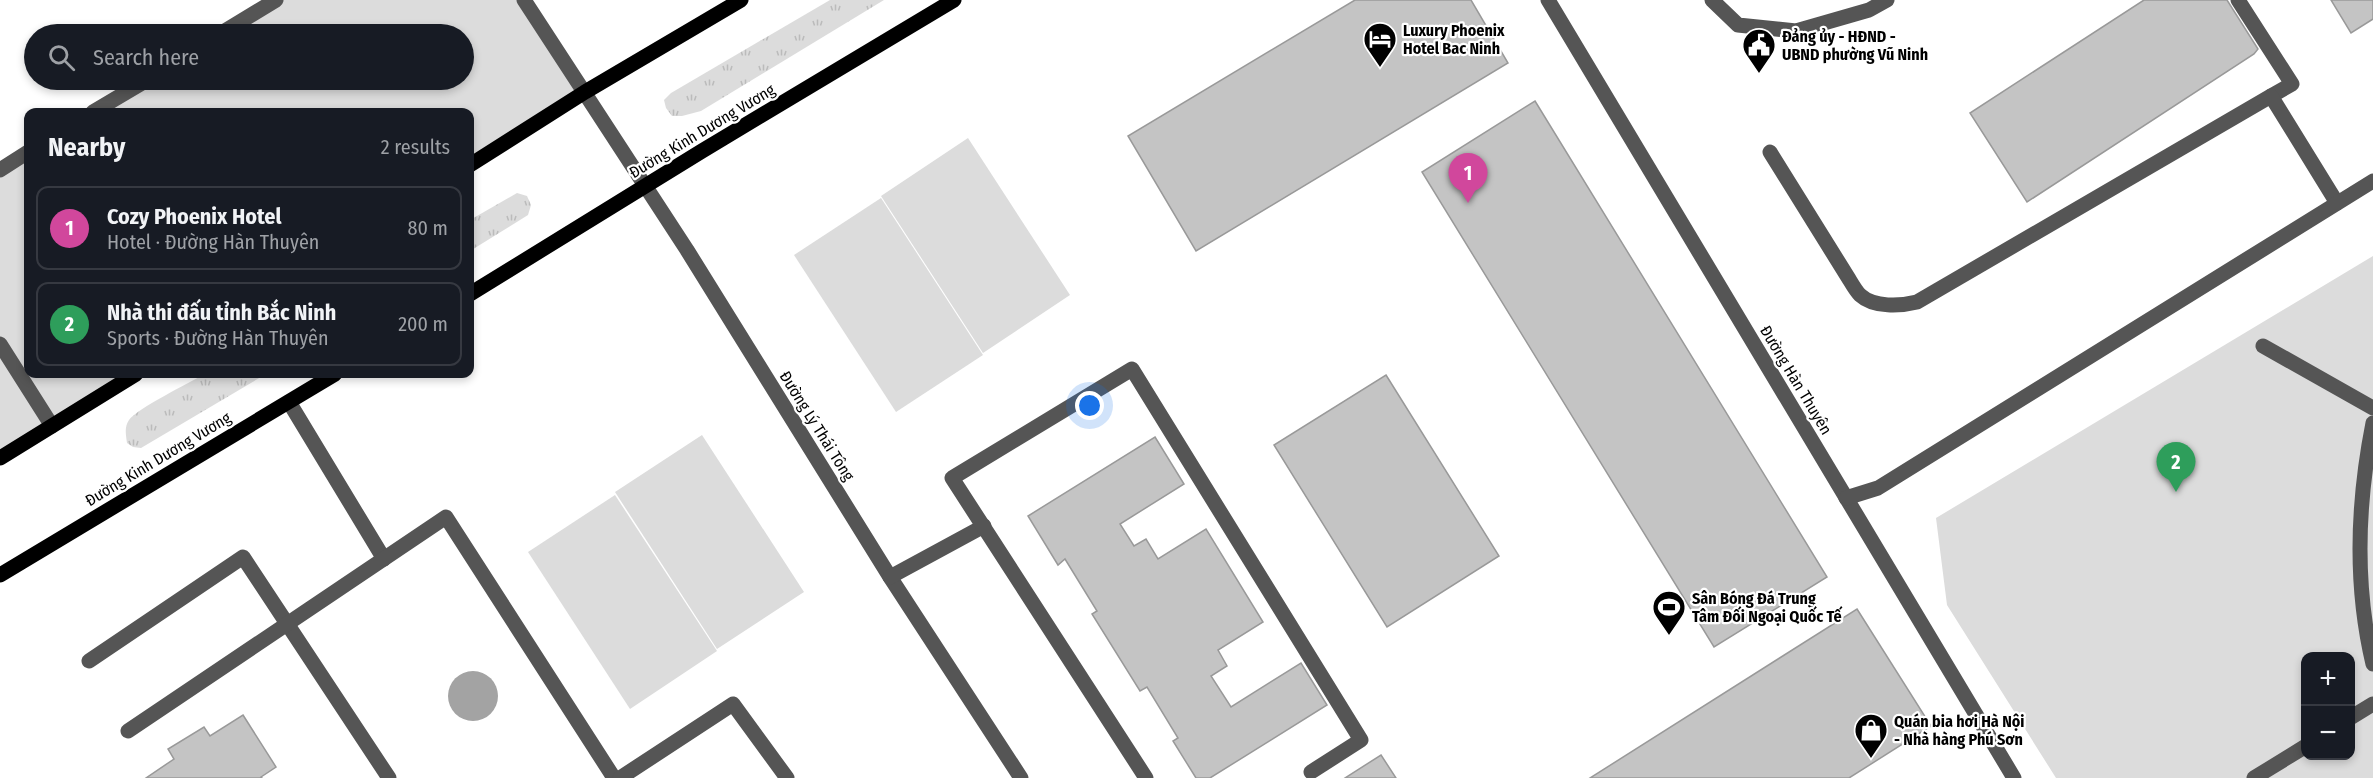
<!DOCTYPE html>
<html lang="en">
<head>
<meta charset="utf-8">
<style>
  :root { --surface:#171b24; --page:#242831; --text:#f1f3f6; --muted:#9ea1a6; --line:#363941; --accent:#858687 }
  body { margin:0; font-family:"Fira Sans Condensed",sans-serif; background:var(--page); color:var(--text) }
  .controls { position:absolute; right:18px; bottom:18px; display:grid; overflow:hidden; border-radius:12px; box-shadow:0 3px 9px #0003 }
  .controls button { width:54px; height:54px; display:grid; place-items:center; padding:0; border:0; border-bottom:2px solid var(--line); background:var(--surface); color:var(--text); font:30px sans-serif }
  .you { position:absolute; left:1090px; top:406px; width:21px; height:21px; margin:-15px; border:4px solid #fff; border-radius:50%; background:#1a73e8; box-shadow:0 0 0 9px #1a73e833 }
  .badge { display:grid; place-items:center; width:39px; height:39px; border-radius:50%; background:var(--accent); color:#fff; font-size:20px; font-weight:700 }
  .pin { position:absolute; translate:-50% -50px; filter:drop-shadow(0 2px 3px #0008) }
  .pin::after { content:''; position:absolute; top:32px; width:21px; height:18px; background:inherit; clip-path:polygon(0 0,100% 0,50% 100%) }
  .list { margin:0; padding:0; list-style:none }
  h2 { display:flex; justify-content:space-between; align-items:center; height:78px; margin:0; padding:0 24px; font-size:26px }
  h2 small { font-size:20px; font-weight:400; color:var(--muted) }
  .list li { display:grid; grid-template-columns:39px 1fr auto; gap:18px; align-items:center; box-sizing:border-box; height:84px; margin:0 12px 12px; padding:0 12px; border:2px solid var(--line); border-radius:12px }
  .list b { display:block; font-size:22px; white-space:nowrap }
  .list p { margin:0; font-size:20px; white-space:nowrap; color:var(--muted) }
  .list em { font-size:20px; font-style:normal; color:var(--muted) }
  .icon { flex:none; width:33px; height:33px; fill:none; stroke:currentColor; stroke-width:2; stroke-linecap:round; stroke-linejoin:round }
  .map { position:relative; flex:none; width:2373px; height:778px; overflow:hidden }
  .search { position:absolute; background:var(--surface); box-shadow:0 3px 9px #0003; left:24px; top:24px; width:450px; height:66px; display:flex; align-items:center; gap:15px; box-sizing:border-box; padding:0 21px; border-radius:33px; color:var(--muted); font-size:22px }
  .panel { position:absolute; background:var(--surface); box-shadow:0 3px 9px #0003; left:24px; top:108px; width:450px; height:270px; border-radius:12px }
  .map>svg:first-child { display:block }
</style>
</head>
<body>
<div class="map">
<svg width="2373" height="778" viewBox="0 0 2373 778">
  <defs>
    <pattern id="grass-tufts" width="24" height="20" patternUnits="userSpaceOnUse" patternTransform="scale(1.5)"><rect width="24" height="20" fill="#dcdcdc"/><path d="M3 7l-1-3M5 7V3M7 7l1-3M15 17l-1-3M17 17v-4M19 17l1-3" fill="none" stroke="#bbb"/></pattern>
  </defs>
  <rect width="100%" height="100%" fill="#fff"/>
  <!-- grass -->
  <g fill="url(#grass-tufts)">
    <polygon points="830,0 884,0 701,111 682,116 672,116 666,108 664,100 671,93"/>
    <polygon points="517,193 527,196 531,205 528,215 470,251 470,220"/>
    <path d="M 205,374 L 266,374 L 141,448 L 133,447 L 127,443 C 126,435 124,427 129,420 C 138,408 189,383 205,374 Z"/>
  </g>
  <!-- park -->
  <g fill="#dcdcdc" fill-rule="evenodd">
    <polygon points="276,0 524,0 585,92 470,165 470,112 93,112 147,80 464,80 464,34 220,34"/>
    <polygon points="968,138 1070,295 983,353 881,196"/>
    <polygon points="28,152 28,374 136,374 0,457 0,170"/>
    <polygon points="881,198 983,355 896,412 794,255"/>
    <path d="M 2373,256 L 2373,778 L 2056,778 L 1947,605 L 1936,518 ZM 2306,656 L 2350,656 L 2350,756 L 2306,756 Z"/>
    <polygon points="702,435 804,592 717,649 615,492"/>
    <polygon points="615,495 717,651 630,709 528,552"/>
  </g>
  <!-- water -->
  <circle fill="#a3a3a3" cx="473" cy="696" r="25"/>
  <!-- building -->
  <g fill="#c4c4c4" stroke="#999" stroke-width="1.5">
    <polygon points="1355,0 1471,0 1508,63 1196,251 1128,136"/>
    <polygon points="2144,0 2227,0 2258,49 2254,54 2027,202 1970,113"/>
    <polygon points="2331,0 2373,0 2373,19 2351,33"/>
    <polygon points="1535,101 1827,577 1714,647 1422,172"/>
    <polygon points="1386,375 1499,556 1387,627 1274,445"/>
    <polygon points="1155,437 1184,484 1120,524 1134,546 1146,539 1158,559 1206,529 1263,622 1218,650 1227,666 1211,676 1231,707 1301,663 1327,705 1210,778 1196,778 1173,741 1178,738 1147,687 1140,691 1092,614 1097,611 1065,559 1058,565 1028,516"/>
    <polygon points="1857,609 1931,726 1849,778 1590,778"/>
    <polygon points="243,715 276,767 261,777 262,778 146,778 174,759 168,749 204,727 210,736"/>
    <polygon points="1381,755 1396,778 1345,778"/>
  </g>
  <g fill="none" stroke-linecap="round" stroke-linejoin="round">
    <!-- minor -->
    <g stroke="#555" stroke-width="15">
      <polyline points="524,0 687,250 890,577 1021,778"/>
      <polyline points="1548,0 2014,778"/>
      <polyline points="1712,0 1738,25 1796,31 1869,10 1887,0"/>
      <polyline points="2238,0 2292,84 2271,96"/>
      <polyline points="220,34 276,0"/>
      <polyline points="93,112 147,80"/>
      <path d="M 1770,152 L 1849,279 C 1852,284 1856,291 1860,295 C 1874,308 1901,306 1917,302 L 2271,96 L 2337,203"/>
      <polyline points="0,170 28,152"/>
      <polyline points="0,344 52,426"/>
      <polyline points="2263,346 2373,408"/>
      <polyline points="289,402 384,559"/>
      <path d="M 2373,423 C 2357,504 2354,584 2373,664"/>
      <polyline points="1846,498 1878,488 2373,181"/>
      <polyline points="890,577 984,526"/>
      <polyline points="89,661 243,557 389,778"/>
      <polyline points="2350,718 2373,704"/>
      <polyline points="128,731 446,517 614,778"/>
      <polyline points="620,778 733,704 787,778"/>
      <polyline points="1146,778 952,478 1132,369 1361,740 1311,772"/>
      <polyline points="2254,778 2306,746"/>
    </g>
    <!-- major -->
    <g stroke="#000" stroke-width="15">
      <polyline points="470,165 585,92 741,0"/>
      <polyline points="470,294 702,151 954,0"/>
      <polyline points="0,458 136,374"/>
      <polyline points="0,575 335,374"/>
    </g>
  </g>
  <!-- icons -->
  <defs>
    <symbol id="hotel-pin" viewBox="-11 -11 22 30"><path d="M0 17L-7.5 6A9.5 9.5 0 1 1 7.5 6Z" fill="#000" stroke="#fff"/><path d="M-6-4.5h1.5V1H6V5H4.5V3h-9V5H-6ZM-4 0a1.8 1.8 0 1 1 3.6 0ZM.5 0V-2.5h3Q6-2.5 6 0Z" fill="#fff"/></symbol>
    <symbol id="civic-pin" viewBox="-11 -11 22 30"><path d="M0 17L-7.5 6A9.5 9.5 0 1 1 7.5 6Z" fill="#000" stroke="#fff"/><path d="M-.6-6.5H3V-4.5H.6V-3L4-1V1h2V6H-6V1h2V-1L-.6-3ZM-1.2 2.5V6h2.4V2.5Z" fill="#fff"/></symbol>
    <symbol id="stadium-pin" viewBox="-11 -11 22 30"><path d="M0 17L-7.5 6A9.5 9.5 0 1 1 7.5 6Z" fill="#000" stroke="#fff"/><path d="M0-5a6.5 5 0 1 0 0 10a6.5 5 0 1 0 0-10ZM-3.5-1.8h7v3.6h-7Z" fill="#fff"/></symbol>
    <symbol id="shop-pin" viewBox="-11 -11 22 30"><path d="M0 17L-7.5 6A9.5 9.5 0 1 1 7.5 6Z" fill="#000" stroke="#fff"/><path d="M-5-2.5h2.3a2.7 3.5 0 0 1 5.4 0H5L5.5 6h-11ZM-1.5-2.5h3a1.5 2.3 0 0 0-3 0Z" fill="#fff"/></symbol>
  </defs>
  <g fill-rule="evenodd">
    <use href="#hotel-pin" x="1361" y="20" width="38" height="52"/>
    <use href="#civic-pin" x="1740" y="26" width="38" height="52"/>
    <use href="#stadium-pin" x="1650" y="588" width="38" height="52"/>
    <use href="#shop-pin" x="1852" y="711" width="38" height="52"/>
  </g>
  <g text-anchor="middle" dominant-baseline="central" stroke-width="4.5" stroke-linejoin="round" paint-order="stroke">
    <!-- poi labels -->
    <g font-size="16" font-weight="bold" fill="#000" stroke="#fff" text-anchor="start">
      <text x="1403" y="30">Luxury Phoenix<tspan x="1403" dy="18">Hotel Bac Ninh</tspan></text>
      <text x="1782" y="36">Đảng ủy - HĐND -<tspan x="1782" dy="18">UBND phường Vũ Ninh</tspan></text>
      <text x="1692" y="598">Sân Bóng Đá Trung<tspan x="1692" dy="18">Tâm Đối Ngoại Quốc Tế</tspan></text>
      <text x="1894" y="721">Quán bia hơi Hà Nội<tspan x="1894" dy="18">- Nhà hàng Phú Sơn</tspan></text>
    </g>
    <!-- street labels -->
    <g font-size="16" fill="#000" stroke="#fff">
      <text transform="translate(702 131) rotate(-31)">Đường Kinh Dương Vương</text>
      <text transform="translate(1796 380) rotate(59)">Đường Hàn Thuyên</text>
      <text transform="translate(817 426) rotate(58)">Đường Lý Thái Tông</text>
      <text transform="translate(158 459) rotate(-31)">Đường Kinh Dương Vương</text>
    </g>
  </g>
</svg>
<div class="controls">
<button>+</button>
<button>−</button>
</div>
<div class="you"></div>
<div class="pin badge" style="left:1468px;top:203px;background:#d1479c">1</div>
<div class="pin badge" style="left:2176px;top:492px;background:#2e9e5b">2</div>
<div class="search"><svg class="icon" aria-label="search" viewBox="0 0 24 24"><circle cx="10" cy="10" r="6"/><path d="M15 15l6 6"/></svg>Search here</div>
<section class="panel">
<h2>Nearby<small>2 results</small></h2>
<ul class="list">
<li><span class="badge" style="background:#d1479c">1</span><div><b>Cozy Phoenix Hotel</b><p>Hotel · Đường Hàn Thuyên</p></div><em>80 m</em></li>
<li><span class="badge" style="background:#2e9e5b">2</span><div><b>Nhà thi đấu tỉnh Bắc Ninh</b><p>Sports · Đường Hàn Thuyên</p></div><em>200 m</em></li>
</ul>
</section>
</div>
</body>
</html>
